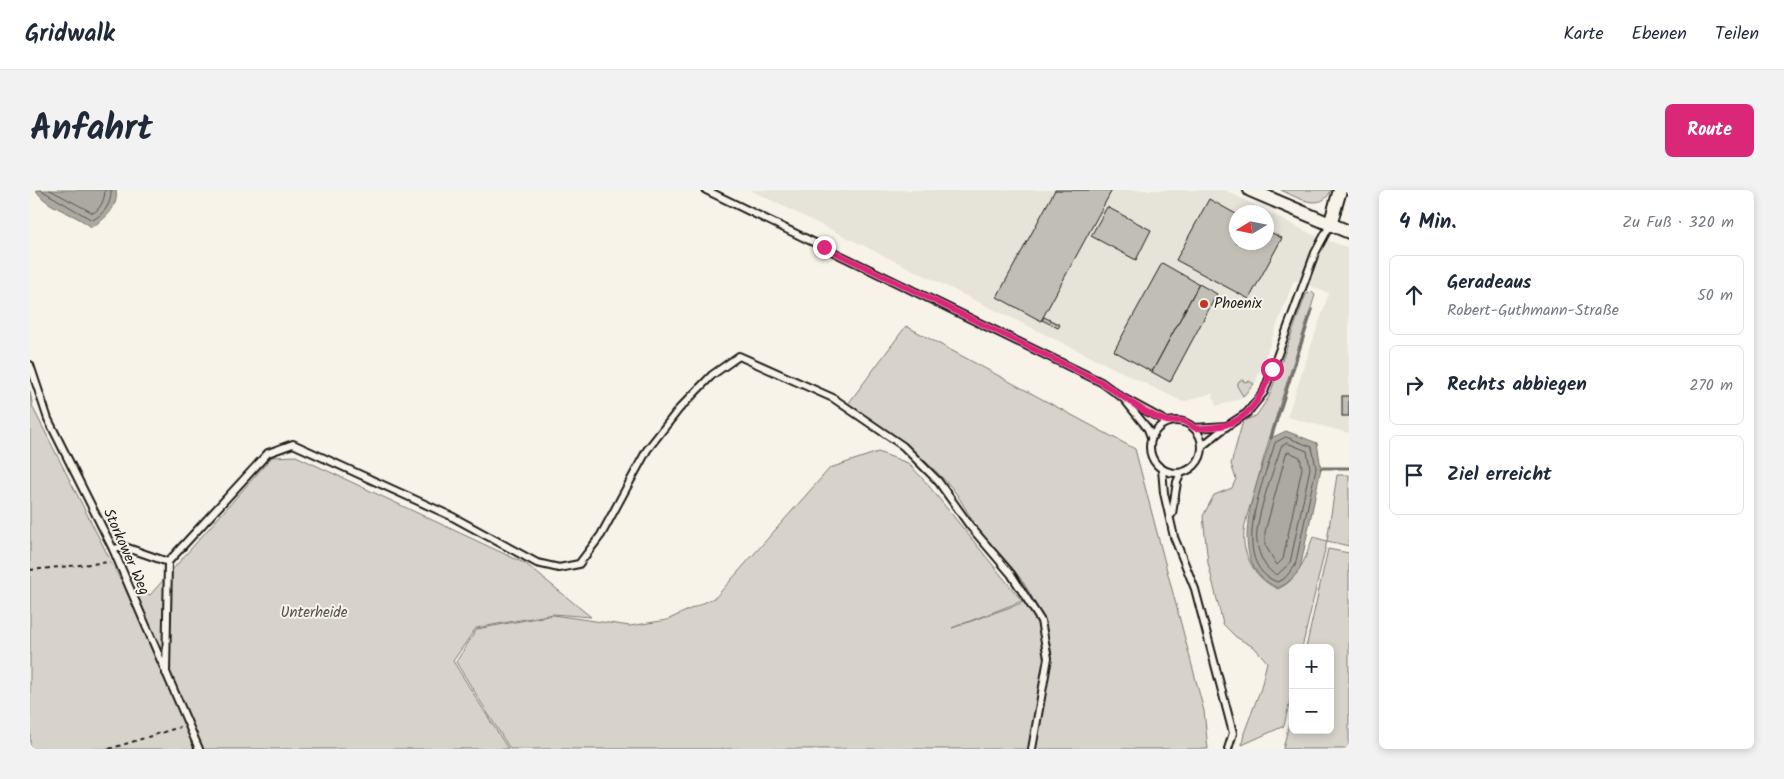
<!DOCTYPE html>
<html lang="de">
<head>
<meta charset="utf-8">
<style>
  :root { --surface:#fff; --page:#f2f2f3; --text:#1f2937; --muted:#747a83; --line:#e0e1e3; --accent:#db2777 }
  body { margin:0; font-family:Kalam,sans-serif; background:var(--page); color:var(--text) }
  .controls { position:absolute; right:15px; bottom:15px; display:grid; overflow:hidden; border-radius:8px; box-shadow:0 2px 8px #0003 }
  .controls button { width:45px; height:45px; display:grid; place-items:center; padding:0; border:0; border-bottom:1px solid var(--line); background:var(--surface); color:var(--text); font:25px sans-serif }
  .compass { position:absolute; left:1199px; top:15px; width:45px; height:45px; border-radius:50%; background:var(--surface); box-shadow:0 2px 8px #0003; rotate:260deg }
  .stop { position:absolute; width:15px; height:15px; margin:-11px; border:4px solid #db2777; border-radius:50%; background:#fff }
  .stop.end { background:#db2777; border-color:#fff; box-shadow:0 1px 5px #0008 }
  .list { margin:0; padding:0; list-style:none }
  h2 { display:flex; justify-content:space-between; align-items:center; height:65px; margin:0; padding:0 20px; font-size:21px }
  h2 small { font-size:16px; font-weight:400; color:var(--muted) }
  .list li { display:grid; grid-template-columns:32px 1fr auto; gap:15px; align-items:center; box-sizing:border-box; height:80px; margin:0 10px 10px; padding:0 10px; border:1px solid var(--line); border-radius:8px }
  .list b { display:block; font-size:19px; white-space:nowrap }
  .list p { margin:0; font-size:16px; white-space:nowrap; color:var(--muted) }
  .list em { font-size:16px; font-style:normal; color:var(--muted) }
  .icon { flex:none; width:28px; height:28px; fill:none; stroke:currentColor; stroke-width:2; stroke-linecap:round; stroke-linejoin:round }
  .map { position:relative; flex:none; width:1319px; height:559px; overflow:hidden; border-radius:8px }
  header { display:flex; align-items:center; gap:30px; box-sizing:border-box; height:70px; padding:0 25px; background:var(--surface); border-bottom:1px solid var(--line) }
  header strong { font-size:24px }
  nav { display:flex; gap:28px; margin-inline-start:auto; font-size:18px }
  .intro { display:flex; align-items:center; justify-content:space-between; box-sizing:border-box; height:120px; padding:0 30px }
  h1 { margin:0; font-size:35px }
  .button { padding:12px 22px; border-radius:8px; background:var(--accent); color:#fff; font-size:18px; font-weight:700 }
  main { display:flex; gap:30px; padding:0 30px }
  aside { flex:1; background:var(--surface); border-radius:8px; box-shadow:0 2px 8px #0003 }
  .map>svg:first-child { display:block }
</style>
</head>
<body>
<header>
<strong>Gridwalk</strong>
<nav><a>Karte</a><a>Ebenen</a><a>Teilen</a></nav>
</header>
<div class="intro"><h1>Anfahrt</h1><a class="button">Route</a></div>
<main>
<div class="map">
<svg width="1319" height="559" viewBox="0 0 1319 559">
  <rect width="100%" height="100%" fill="#f7f3e8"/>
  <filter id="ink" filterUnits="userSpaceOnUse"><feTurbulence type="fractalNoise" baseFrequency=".02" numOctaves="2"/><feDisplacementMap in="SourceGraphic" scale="10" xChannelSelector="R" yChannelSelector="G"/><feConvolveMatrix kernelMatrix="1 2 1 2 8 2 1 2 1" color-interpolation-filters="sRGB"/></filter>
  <g filter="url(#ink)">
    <!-- built -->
    <path fill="#e6e3d9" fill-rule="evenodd" d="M 720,0 L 1195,0 L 1283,45 L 1319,58 L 1319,243 L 1257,227 L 1299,103 L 1264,90 L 1225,194 L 1214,208 L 1186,216 L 1182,203 L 1153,212 ZM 1206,22 L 1236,22 L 1236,52 L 1206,52 Z"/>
    <!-- green -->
    <g fill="#d7d3cb" stroke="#7a7874">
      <path d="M 1251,0 L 1301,0 C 1292,23 1266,7 1251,0 Z"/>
      <path d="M 1282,102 L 1285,105 C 1265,169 1243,231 1226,296 C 1221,315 1210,339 1215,359 C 1220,378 1231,392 1248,399 C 1270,389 1275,368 1283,347 L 1297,351 L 1307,285 L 1319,285 L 1319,356 L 1297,351 L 1272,458 L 1263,458 L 1263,498 L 1254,536 L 1212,555 L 1214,543 L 1231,498 L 1237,472 L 1225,458 L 1206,447 L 1193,434 L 1178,373 L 1173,326 L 1184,305 L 1202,298 L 1206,289 L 1201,274 L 1213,231 L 1226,226 L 1239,207 L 1276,104 Z"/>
      <path d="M 876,136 L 1105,259 L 1174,521 L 1178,559 L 480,559 L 426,472 L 447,439 L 523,425 L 600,436 L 637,430 L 686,407 L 800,278 L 848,262 L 878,273 L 894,290 L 992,411 L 922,438 L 1003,409 C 989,382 973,368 954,346 C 941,332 934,313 922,298 C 892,264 855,239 818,214 Z"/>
      <polygon points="1213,189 1214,192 1219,191 1224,194 1213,206 1207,196 1209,191"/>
      <polygon points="0,201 3,218 90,389 120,405 242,267 266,266 496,374 561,427 523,424 446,438 423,471 478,559 0,559"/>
      <polygon points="1298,359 1319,363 1319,559 1253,559 1263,516 1263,540 1300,540 1300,458 1276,458"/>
    </g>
    <!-- water -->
    <g fill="#aca9a2" stroke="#72716c">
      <path d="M 6,0 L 86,0 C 89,17 75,30 61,37 C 45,23 16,18 6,0 Z"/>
      <path d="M 1256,241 L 1287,253 L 1291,278 L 1270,379 L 1257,393 L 1248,398 C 1190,374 1229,291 1241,248 Z"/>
    </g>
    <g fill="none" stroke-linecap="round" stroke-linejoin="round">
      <!-- shore -->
      <g stroke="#565452" stroke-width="1">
        <path d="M 11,0 L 62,30 C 74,25 82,13 81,0"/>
        <path d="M 20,0 L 63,23 C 71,19 75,8 75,0"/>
        <path d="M 1256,247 L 1282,257 L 1286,278 L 1265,376 L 1254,389 L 1247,392 C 1197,373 1235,288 1245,253 Z"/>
        <path d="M 1257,253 L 1277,261 L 1280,278 L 1260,373 L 1247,385 C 1232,379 1225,355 1227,341 C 1230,315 1243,282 1251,257 Z"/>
        <polygon points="1259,262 1270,267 1272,278 1253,369 1247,375 1235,355 1235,342 1256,264"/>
      </g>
      <!-- stream -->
      <g stroke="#72716c" stroke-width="3">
        <polyline points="1241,248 1282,120"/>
        <polyline points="1291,278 1319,278"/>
      </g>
    </g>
    <!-- building -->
    <g fill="#c0beb5" stroke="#1c1c1c">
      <polygon points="1025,0 1082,0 1011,131 967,107"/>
      <polygon points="1179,9 1206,24 1206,52 1236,52 1236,40 1252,48 1219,109 1146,70"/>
      <polygon points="1077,17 1121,40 1106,70 1061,46"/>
      <polygon points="1132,73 1169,94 1122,182 1084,161"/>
      <polygon points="1169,94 1187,104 1140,192 1122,182"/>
      <polygon points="1014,127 1030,135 1028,138 1012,130"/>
      <rect x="1312" y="206" width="7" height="20"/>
    </g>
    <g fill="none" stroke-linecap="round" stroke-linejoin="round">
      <defs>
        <g id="lane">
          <polyline points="676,0 1071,192 1093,208 1137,232"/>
          <polyline points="0,175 18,229 83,359 169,559"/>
          <polyline points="1094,209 1118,239 1121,247"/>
          <circle cx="1146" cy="257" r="26"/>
          <polyline points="1164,238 1197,236"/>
          <polyline points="1172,256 1197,236 1217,223 1234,202 1285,63 1300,35"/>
          <polyline points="1132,279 1134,303 1144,347 1165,399 1203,543 1198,559"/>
          <polyline points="1142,324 1147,292 1151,283"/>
          <polyline points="83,359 95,357 138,372 136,483"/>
          <polyline points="138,372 238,263 263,254 421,326 507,373 529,378 549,374 571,345 617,260 649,219 682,185 709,166 803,208 873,256 908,291 940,336 981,384 1011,431 1018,468 1002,559"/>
        </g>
        <g id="street">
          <polyline points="1220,0 1319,42"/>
          <polyline points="1300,35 1310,0"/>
        </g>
      </defs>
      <!-- lane casing -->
      <use href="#lane" stroke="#1c1c1c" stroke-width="10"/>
      <!-- street casing -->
      <use href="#street" stroke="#1c1c1c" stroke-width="16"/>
      <!-- path -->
      <g stroke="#1c1c1c" stroke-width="2" stroke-dasharray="4 4" stroke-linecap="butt">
        <polyline points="0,380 80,372"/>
        <polyline points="79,559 150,537"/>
      </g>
      <!-- lane -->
      <use href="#lane" stroke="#f7f3e8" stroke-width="6"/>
      <!-- street -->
      <use href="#street" stroke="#f7f3e8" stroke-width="12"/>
    </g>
  </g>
  <g fill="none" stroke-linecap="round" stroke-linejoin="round" filter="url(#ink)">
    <!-- route -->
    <path stroke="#db2777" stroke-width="6" d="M 794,57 L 1071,192 C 1087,203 1118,226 1137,231 C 1141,232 1147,230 1152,231 C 1157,232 1161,236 1165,238 C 1171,239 1178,237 1184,237 C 1217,234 1232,208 1242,179"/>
  </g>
  <!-- markers -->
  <circle fill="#c8321e" stroke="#f7f3e8" stroke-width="2" cx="1174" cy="114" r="5"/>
  <g text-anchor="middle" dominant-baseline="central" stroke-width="4" stroke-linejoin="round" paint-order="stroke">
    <!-- poi labels -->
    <g font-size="15" fill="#1c1c1c" stroke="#f7f3e8" text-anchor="start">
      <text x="1184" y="114">Phoenix</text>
    </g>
    <!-- street labels -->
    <g font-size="15" fill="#1c1c1c" stroke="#f7f3e8">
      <text transform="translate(96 362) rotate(66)">Storkower Weg</text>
    </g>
    <!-- park labels -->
    <g font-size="15" fill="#545351" stroke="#f7f3e8">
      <text x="284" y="423">Unterheide</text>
    </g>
  </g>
</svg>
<div class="controls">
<button>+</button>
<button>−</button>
</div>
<svg class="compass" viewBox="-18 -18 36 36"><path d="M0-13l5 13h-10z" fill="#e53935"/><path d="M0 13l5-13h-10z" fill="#747a83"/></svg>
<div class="stop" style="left:1242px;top:179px"></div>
<div class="stop end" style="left:794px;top:57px"></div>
</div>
<aside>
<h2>4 Min.<small>Zu Fuß · 320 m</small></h2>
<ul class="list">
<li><svg class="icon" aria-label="ahead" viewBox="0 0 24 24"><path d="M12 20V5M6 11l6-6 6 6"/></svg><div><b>Geradeaus</b><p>Robert-Guthmann-Straße</p></div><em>50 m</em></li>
<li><svg class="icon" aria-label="right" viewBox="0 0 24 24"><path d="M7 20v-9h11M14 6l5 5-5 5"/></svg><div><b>Rechts abbiegen</b></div><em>270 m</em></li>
<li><svg class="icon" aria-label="arrive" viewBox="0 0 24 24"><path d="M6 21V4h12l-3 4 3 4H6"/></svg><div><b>Ziel erreicht</b></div></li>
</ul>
</aside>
</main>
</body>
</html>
